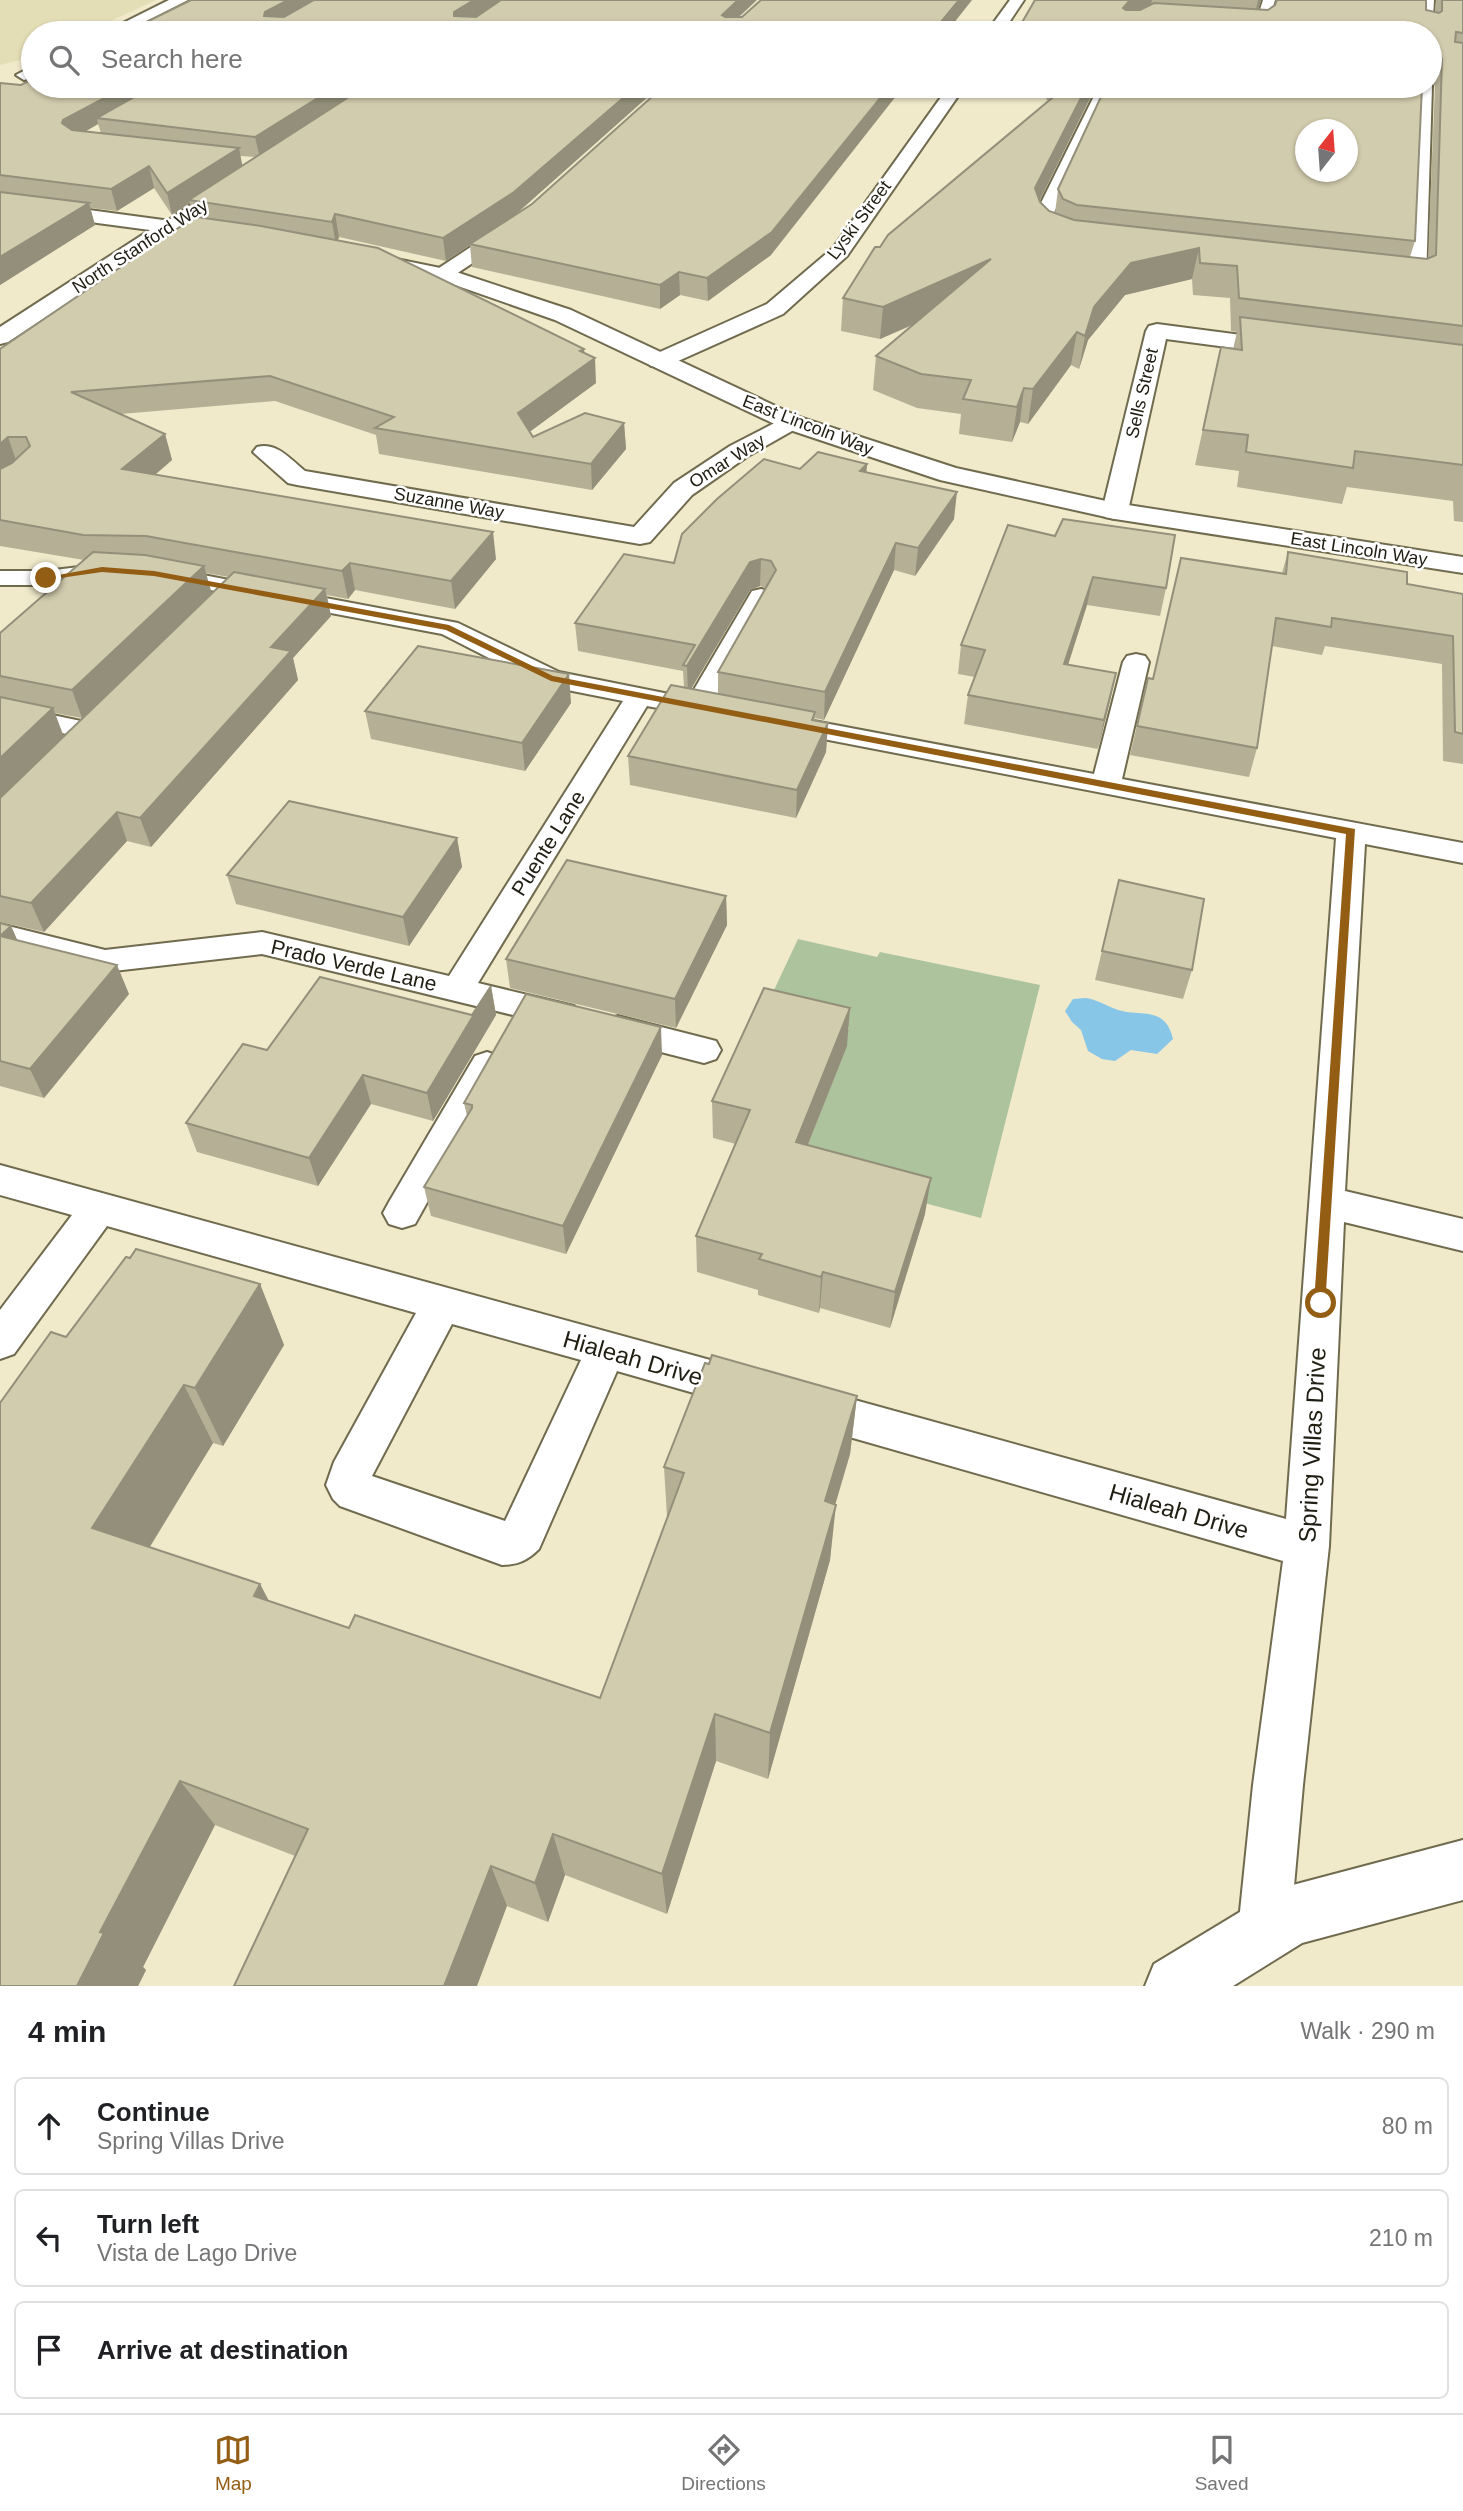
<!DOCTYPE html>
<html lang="en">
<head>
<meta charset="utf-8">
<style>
  :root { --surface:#fff; --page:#f6f6f6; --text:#202124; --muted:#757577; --line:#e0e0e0; --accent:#935d14 }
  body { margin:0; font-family:Helvetica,sans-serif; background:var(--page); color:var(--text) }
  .compass { position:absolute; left:1295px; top:119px; width:63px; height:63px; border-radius:50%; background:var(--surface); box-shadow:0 2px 5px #0004; rotate:17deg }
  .stop { position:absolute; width:21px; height:21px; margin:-16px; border:5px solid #935d14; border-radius:50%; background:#fff }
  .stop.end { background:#935d14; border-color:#fff; box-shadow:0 2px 7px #0008 }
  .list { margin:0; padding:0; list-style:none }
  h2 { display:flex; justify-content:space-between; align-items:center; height:91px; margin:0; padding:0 28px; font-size:30px }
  h2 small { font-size:23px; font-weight:400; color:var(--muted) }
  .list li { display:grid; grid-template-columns:46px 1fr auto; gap:21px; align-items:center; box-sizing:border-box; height:98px; margin:0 14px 14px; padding:0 14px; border:2px solid var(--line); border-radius:10px }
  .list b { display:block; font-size:26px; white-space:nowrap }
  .list p { margin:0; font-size:23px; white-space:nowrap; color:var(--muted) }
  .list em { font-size:23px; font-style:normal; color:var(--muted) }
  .icon { flex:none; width:38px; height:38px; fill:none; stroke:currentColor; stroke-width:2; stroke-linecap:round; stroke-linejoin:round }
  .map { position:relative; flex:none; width:1463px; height:1986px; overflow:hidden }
  .search { position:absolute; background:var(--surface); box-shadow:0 2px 5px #0004; left:21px; right:21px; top:21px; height:77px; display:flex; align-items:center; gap:18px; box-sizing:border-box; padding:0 24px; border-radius:38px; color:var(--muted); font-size:26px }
  .sheet { height:427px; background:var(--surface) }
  nav { display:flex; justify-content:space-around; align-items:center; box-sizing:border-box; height:98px; border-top:2px solid var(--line); background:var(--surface); font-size:19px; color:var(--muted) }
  nav a { display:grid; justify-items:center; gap:4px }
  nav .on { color:var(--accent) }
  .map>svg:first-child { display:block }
</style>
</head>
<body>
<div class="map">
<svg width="1463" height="1986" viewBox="0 0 1463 1986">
  <rect width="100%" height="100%" fill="#f0eacb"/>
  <!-- built -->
  <polygon fill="#e4deb7" points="0,0 156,0 85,33 33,33 33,57 0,65"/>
  <!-- green -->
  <polygon fill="#acc39d" points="798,939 877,957 880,952 1040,985 981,1218 792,1168 849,1027 767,1005"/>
  <!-- water -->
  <path fill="#87c6e6" d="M 1086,998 C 1097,1000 1103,1004 1113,1008 C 1137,1019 1165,1003 1173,1039 L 1157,1054 L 1131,1050 L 1115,1061 L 1102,1059 L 1088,1051 L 1081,1030 L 1072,1022 L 1065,1011 L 1073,999 Z"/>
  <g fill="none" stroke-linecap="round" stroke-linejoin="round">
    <defs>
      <g id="service">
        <polygon points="1263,0 1275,0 1265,33 1229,30 1229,24 1255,25"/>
        <polygon points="1422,0 1434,0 1432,36 1420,33"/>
        <polygon points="1430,83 1432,86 1426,282 1417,288 1392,284 1390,280 1399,274 1408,275 1418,86 1430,86"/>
        <path d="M 1099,86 L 1113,86 L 1051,219 L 1053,228 L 1073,241 L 1064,246 C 1048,242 1036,236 1033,219 Z"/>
        <polygon points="112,563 121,565 124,570 121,575 46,585 0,585 0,571 46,571"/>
        <polygon points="166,568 458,623 559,672 689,698 752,591 761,589 770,591 773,596 713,703 719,709 715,715 705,717 647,706 478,983 574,1006 579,1015 574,1024 562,1027 262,954 105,972 0,946 0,924 105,950 262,932 449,976 623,701 542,685 442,634 157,580 154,575 157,570"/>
        <polygon points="1136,654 1145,656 1149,662 1122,779 1463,843 1463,863 1365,844 1345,1191 1463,1219 1463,1251 1344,1222 1329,1546 1303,1785 1290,1931 1283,1950 1264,1957 1245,1950 1238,1931 1253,1785 1283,1561 811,1426 796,1420 790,1407 796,1394 811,1388 1286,1519 1336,838 782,731 772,729 768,723 772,717 782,715 1094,774 1123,662 1127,656"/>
        <polygon points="0,704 100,725 104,731 100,737 90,739 0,720"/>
        <polygon points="618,1016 716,1041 721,1050 716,1059 704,1063 606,1038 601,1029 606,1020"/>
        <polygon points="487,1052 499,1056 504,1065 415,1224 402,1228 389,1224 383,1213 389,1202 475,1056"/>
        <path d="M 0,1165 L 743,1369 L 758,1375 L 764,1388 L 758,1401 L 743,1407 L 617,1371 L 539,1549 C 528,1560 518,1565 502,1565 L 340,1506 L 333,1499 L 326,1485 L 334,1462 L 416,1313 L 107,1226 L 14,1354 L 0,1359 L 0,1310 L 72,1215 L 0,1195 ZM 452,1324 L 581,1360 L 505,1521 L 372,1476 Z"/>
      </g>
      <g id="minor">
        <polygon points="169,0 188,0 123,33 103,33"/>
        <polygon points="1010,0 1024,0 1002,33 986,33"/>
        <polygon points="33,66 33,77 24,80 16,75"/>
        <polygon points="949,86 965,86 847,256 783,314 667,366 651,366 647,361 651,356 767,304 833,248"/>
        <polygon points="236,177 245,183 243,187 177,230 163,230 160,226 229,179"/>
        <polygon points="514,221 521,223 524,227 521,231 450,278 436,278 432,274 436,270 507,223"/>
        <polygon points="1157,324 1288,341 1296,343 1299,348 1296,353 1288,355 1166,339 1128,511 1125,517 1115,519 1105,517 1102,511 1146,331 1149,326"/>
        <path d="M 790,415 L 799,417 L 802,422 L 799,427 L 748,456 L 692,495 L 650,542 L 640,544 L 297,485 L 288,483 L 253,452 L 257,447 C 277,442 290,459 305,471 L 634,527 L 674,483 L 730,446 Z"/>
      </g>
      <g id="tertiary">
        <polygon points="0,198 230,229 237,231 240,235 237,239 230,241 173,233 8,342 0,344 0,327 150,230 0,210"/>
        <polygon points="372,254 450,270 571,310 799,417 956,468 1115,503 1463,557 1463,573 1115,519 940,480 781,427 555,320 438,279 365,264 362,260 365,256"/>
        <polygon points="1463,1840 1463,1900 1302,1943 1233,1986 1145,1986 1154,1964 1268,1895 1289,1886"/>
      </g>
    </defs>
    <!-- service casing -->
    <use href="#service" stroke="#706b4f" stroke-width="4"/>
    <!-- minor casing -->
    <use href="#minor" stroke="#706b4f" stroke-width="4"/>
    <!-- tertiary casing -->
    <use href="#tertiary" stroke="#706b4f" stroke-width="4"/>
    <!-- service -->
    <use href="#service" fill="#fff" fill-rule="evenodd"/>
    <!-- minor -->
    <use href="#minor" fill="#fff" fill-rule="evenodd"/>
    <!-- tertiary -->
    <use href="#tertiary" fill="#fff" fill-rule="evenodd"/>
  </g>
  <!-- wall -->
  <g fill="#b5af96" fill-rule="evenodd">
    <polygon points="1035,0 1261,0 1258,10 1426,10 1435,12 1436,0 1463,0 1463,522 1454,521 1453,501 1347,487 1342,504 1237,487 1239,471 1195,465 1221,347 1233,349 1237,332 1231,331 1230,298 1193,295 1192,279 1125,295 1088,340 1079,369 1071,365 1028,424 1020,422 1012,442 959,434 961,414 917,408 873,390 876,356 913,325 880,339 841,331 843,298 880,247 1048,101 1036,86 1096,86 1039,201 1049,211 1055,213 1058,189 1415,241 1410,257 1428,258 1435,86 1432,82 1430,82 1430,33 1016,33"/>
    <path d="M 0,83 L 33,86 L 660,86 L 517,213 L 771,255 L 708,301 L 680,295 L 660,309 L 472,267 L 470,245 L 446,261 L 339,237 L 338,240 L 585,353 L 596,383 L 529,432 L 533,437 L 624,423 L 626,449 L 592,490 L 379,454 L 376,435 L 275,401 L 121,414 L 165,434 L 172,460 L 155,475 L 496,559 L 455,609 L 355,590 L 348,599 L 327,595 L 331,616 L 293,658 L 298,680 L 151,847 L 127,841 L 44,932 L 0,922 L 0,633 L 84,560 L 0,546 L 0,349 L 184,224 L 182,215 L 193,217 L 190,203 L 172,215 L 154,188 L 117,211 L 90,208 L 95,225 L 0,285 ZM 98,124 L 101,133 L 86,131 ZM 240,156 L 255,157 L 242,165 ZM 206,573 L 229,577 L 21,778 L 55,713 L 82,718 Z"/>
    <path d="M 867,464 L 866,473 L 954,519 L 915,576 L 894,570 L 824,720 L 815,718 L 815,721 L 828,723 L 826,752 L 796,818 L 630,785 L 628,756 L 684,687 L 683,671 L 578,651 L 575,623 L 674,563 L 800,469 ZM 760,586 L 766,588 L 718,672 L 718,694 L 691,689 L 750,590 Z"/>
    <polygon points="1008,525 1166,588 1160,616 1087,605 1068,665 1116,673 1098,749 964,724 968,695 975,677 958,674 961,645"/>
    <polygon points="1288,552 1407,584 1463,594 1463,764 1443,761 1442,664 1325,646 1322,655 1272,646 1257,748 1249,777 1130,755 1148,678 1153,679 1282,573"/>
    <polygon points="571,703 525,771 371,739 365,711"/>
    <polygon points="457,838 462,867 409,946 236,904 227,875"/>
    <polygon points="1119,880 1192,970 1183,999 1095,980"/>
    <polygon points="726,896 727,925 676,1028 510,988 506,959"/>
    <polygon points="0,923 11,926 17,940 129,994 44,1098 0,1086"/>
    <polygon points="491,986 496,1015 433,1121 371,1104 318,1186 197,1152 186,1123 267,1050 472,1015"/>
    <polygon points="847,1046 808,1145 925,1214 890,1328 820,1308 819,1313 758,1295 758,1290 697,1272 696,1236 736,1144 713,1138 712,1101"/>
    <polygon points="662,1055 566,1254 431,1216 424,1187 467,1116 464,1103"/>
    <polygon points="260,1284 284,1345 223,1446 213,1443 150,1547 260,1584 269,1601 349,1628 600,1698 667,1517 664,1467 857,1396 850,1454 835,1505 830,1560 768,1779 716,1761 667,1914 565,1875 548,1922 507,1906 295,1856 215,1825 143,1967 146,1970 138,1986 0,1986 66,1337"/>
  </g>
  <!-- shaded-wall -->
  <g fill="#938f7a">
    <polygon points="288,0 324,0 268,33 264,16 265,12"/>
    <polygon points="474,0 502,0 456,33 454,12"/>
    <polygon points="738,0 757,0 722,33 722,15"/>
    <polygon points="959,0 972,0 946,33 932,33"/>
    <polygon points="1130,0 1152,0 1149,14 1131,19 1123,8"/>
    <polygon points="1258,0 1261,0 1253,23"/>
    <polygon points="1440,55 1432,82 1430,82 1430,57"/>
    <polygon points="127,86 168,86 97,118 98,124 69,141 62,123 63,120"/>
    <polygon points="337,86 371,86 260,158 255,137"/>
    <polygon points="637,86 660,86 516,214 446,261 443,238"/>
    <polygon points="890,86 904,86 771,255 708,301 707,278"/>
    <polygon points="1087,86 1096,86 1031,218 1035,188"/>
    <polygon points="239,148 243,169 189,200 190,203 172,215 167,193"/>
    <polygon points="149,166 154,188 117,211 111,189"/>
    <polygon points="89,203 95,225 0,285 0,257"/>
    <polygon points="335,214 339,237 336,245 332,222"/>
    <polygon points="1199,248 1192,279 1125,295 1088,340 1079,369 1085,336 1094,307 1131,263"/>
    <polygon points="991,259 987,291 880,339 883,307"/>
    <polygon points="679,272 680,295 660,309 660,285"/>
    <polygon points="1077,332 1071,365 1028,424 1033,389"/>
    <polygon points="584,349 586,365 595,358 596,383 520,439 518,413 580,351"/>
    <polygon points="1024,388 1020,422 1012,442 1017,407"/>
    <polygon points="624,423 626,449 592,490 591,464"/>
    <polygon points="165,434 172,460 130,496 122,469"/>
    <polygon points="8,437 17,463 0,478 0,444"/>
    <polygon points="867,464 865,490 860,471"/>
    <polygon points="957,492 954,519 915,576 918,548"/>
    <polygon points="493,532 496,559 455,609 451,581"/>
    <polygon points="896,543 894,570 824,720 825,692"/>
    <polygon points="761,559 760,586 750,590 688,694 687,666 750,562"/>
    <polygon points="350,563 355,590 348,599 342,571"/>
    <polygon points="204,566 212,594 82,718 72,690"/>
    <polygon points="1093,577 1087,605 1059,693 1064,664"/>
    <polygon points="325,589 331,616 293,658 298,680 151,847 140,818 271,647"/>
    <polygon points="1116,673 1110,701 1098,749 1104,720"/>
    <polygon points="569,674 571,703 525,771 522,743"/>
    <polygon points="53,708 64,737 0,798 0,758"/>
    <polygon points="828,723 826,752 796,818 797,790"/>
    <polygon points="117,812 127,841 44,932 31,903"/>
    <polygon points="457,838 462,867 409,946 403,917"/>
    <polygon points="726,896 727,925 676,1028 675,999"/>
    <polygon points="11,926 24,955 0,936"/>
    <polygon points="117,965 129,994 44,1098 30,1069"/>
    <polygon points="491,986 496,1015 433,1121 427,1093"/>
    <polygon points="850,1008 847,1046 794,1179 796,1142"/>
    <polygon points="661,1027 662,1055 566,1254 563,1226"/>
    <polygon points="363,1075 371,1104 318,1186 309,1158"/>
    <polygon points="931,1178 925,1214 890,1328 895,1292"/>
    <polygon points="823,1272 820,1308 819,1313 821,1277"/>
    <polygon points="260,1284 284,1345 223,1446 195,1388"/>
    <polygon points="184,1385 213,1443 128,1582 92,1528"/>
    <polygon points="857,1396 850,1454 820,1556 825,1501"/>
    <polygon points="836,1505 830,1560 768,1779 770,1733"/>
    <polygon points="260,1584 287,1636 254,1596"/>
    <polygon points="715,1714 716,1761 667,1914 662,1874"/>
    <polygon points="180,1781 215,1825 143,1967 146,1970 138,1986 77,1986 100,1932"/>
    <polygon points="553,1834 565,1875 548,1922 535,1883"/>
    <polygon points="491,1866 507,1906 477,1986 444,1986"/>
  </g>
  <!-- building -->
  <g fill="#d2ccae" stroke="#938f7a" stroke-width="2" fill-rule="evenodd">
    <polygon points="191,0 288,0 265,12 264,16 284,17 314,0 474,0 454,12 454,16 476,17 501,0 738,0 722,15 725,17 742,17 761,0 959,0 932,33 124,33"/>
    <polygon points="1035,0 1130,0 1123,8 1126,10 1140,10 1154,3 1268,10 1275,5 1277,0 1426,0 1426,10 1439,13 1442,11 1442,0 1463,0 1463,33 1456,32 1455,42 1463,43 1463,326 1239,298 1237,266 1200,263 1199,248 1131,263 1094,307 1085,336 1077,332 1033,389 1024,388 1017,407 963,399 971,380 921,374 876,356 991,259 883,307 843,298 875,247 880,247 888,235 1064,88 1062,86 1087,86 1035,188 1040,202 1049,211 1074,220 1427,259 1436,255 1442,59 1440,55 1430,57 1430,33 1018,33 1017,31"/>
    <polygon points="33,79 33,86 127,86 63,120 62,123 72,130 239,148 167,193 149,166 111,189 0,175 0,83 21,85"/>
    <polygon points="154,86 337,86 255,137 97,118"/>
    <polygon points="366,86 637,86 514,192 443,238 335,214 332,222 189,200"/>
    <polygon points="664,86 890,86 772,232 707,278 679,272 660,285 470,244 532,204"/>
    <path d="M 1106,86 L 1422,86 L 1415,241 L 1077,205 L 1063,199 L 1058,189 ZM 1306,130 L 1348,130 L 1348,172 L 1306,172 Z"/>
    <polygon points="0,192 89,203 0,257"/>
    <polygon points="182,215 261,226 378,248 584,349 580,351 595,358 518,413 533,437 585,413 624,423 591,464 375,428 394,417 270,376 71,392 165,434 122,469 493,532 451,581 350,563 342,571 146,536 83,535 0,520 0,469 12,463 30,446 26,437 8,437 0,444 0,349 187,222"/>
    <polygon points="1240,317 1463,345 1463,465 1355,451 1353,468 1246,452 1248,435 1203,430 1221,347 1242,350"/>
    <polygon points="818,452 867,464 860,471 957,492 918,548 896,543 825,692 718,672 776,570 771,561 761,559 750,562 687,666 683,665 695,645 575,623 624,554 674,563 682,534 717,499 764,459 800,469"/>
    <polygon points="1063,519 1175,535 1166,588 1093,577 1064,664 1116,673 1104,720 968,695 985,650 961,645 1008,525 1055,536"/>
    <polygon points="93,552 145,555 204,566 72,690 0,676 0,633"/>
    <polygon points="1288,552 1407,572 1407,584 1463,594 1463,734 1455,732 1453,636 1332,618 1331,627 1276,618 1257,748 1137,726 1148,678 1153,679 1181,558 1286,574"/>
    <polygon points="234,572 325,589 271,647 291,651 140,818 117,812 31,903 0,896 0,798"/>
    <polygon points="418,646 569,674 522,743 365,711"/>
    <polygon points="671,685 815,712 812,720 828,723 797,790 628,756"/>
    <polygon points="0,697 53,708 0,758"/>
    <polygon points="289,801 457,838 403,917 227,875"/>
    <polygon points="567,860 726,896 675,999 506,959"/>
    <polygon points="1119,880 1204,899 1192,970 1102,951"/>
    <polygon points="0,923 11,926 0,936 117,965 30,1069 0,1061"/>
    <polygon points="320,977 472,1015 491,986 427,1093 363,1075 309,1158 186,1123 243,1044 267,1050"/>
    <polygon points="764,988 850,1008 796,1142 931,1178 895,1292 823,1272 821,1277 759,1259 762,1254 696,1236 750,1110 712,1101"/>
    <polygon points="526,994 661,1027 563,1226 424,1187 472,1108 472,1105 464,1103"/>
    <polygon points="136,1249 260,1284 195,1388 184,1385 92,1528 260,1584 254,1596 349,1628 355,1615 600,1698 684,1473 664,1467 705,1363 709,1364 712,1355 857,1396 825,1501 836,1505 770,1733 715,1714 662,1874 553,1834 535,1883 491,1866 444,1986 234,1986 308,1829 180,1781 100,1932 104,1933 77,1986 0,1986 0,1403 51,1332 66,1337 126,1257 130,1258"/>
  </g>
  <!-- route -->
  <polygon fill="#935d14" points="102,567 154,571 449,625 553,676 1355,829 1325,1307 1321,1309 1314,1303 1346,834 551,681 446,630 154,576 102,572 46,580 42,578"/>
  <g text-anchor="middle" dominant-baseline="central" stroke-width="5" stroke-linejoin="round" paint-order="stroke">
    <!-- far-street labels -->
    <g font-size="18" fill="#201e13" stroke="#fff">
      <text transform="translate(859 220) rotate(-53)">Lyski Street</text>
      <text transform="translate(140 246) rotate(-33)">North Stanford Way</text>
      <text transform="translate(1142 393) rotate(-77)">Sells Street</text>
      <text transform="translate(808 425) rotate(21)">East Lincoln Way</text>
      <text transform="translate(727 461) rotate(-32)">Omar Way</text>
      <text transform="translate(449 503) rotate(10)">Suzanne Way</text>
      <text transform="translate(1359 549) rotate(9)">East Lincoln Way</text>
    </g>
    <!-- street labels -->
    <g font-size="21" fill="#201e13" stroke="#fff">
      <text transform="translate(548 843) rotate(-58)">Puente Lane</text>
      <text transform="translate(354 965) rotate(13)">Prado Verde Lane</text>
    </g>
    <!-- near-street labels -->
    <g font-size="24" fill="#201e13" stroke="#fff">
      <text transform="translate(633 1358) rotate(16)">Hialeah Drive</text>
      <text transform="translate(1312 1445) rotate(-87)">Spring Villas Drive</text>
      <text transform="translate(1179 1511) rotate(16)">Hialeah Drive</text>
    </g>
  </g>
</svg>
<svg class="compass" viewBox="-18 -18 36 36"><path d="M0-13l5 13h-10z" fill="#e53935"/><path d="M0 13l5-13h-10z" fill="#757577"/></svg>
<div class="stop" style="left:1321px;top:1303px"></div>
<div class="stop end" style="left:46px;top:578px"></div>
<div class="search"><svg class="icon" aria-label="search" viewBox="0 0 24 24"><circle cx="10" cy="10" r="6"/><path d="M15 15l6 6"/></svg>Search here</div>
</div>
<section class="sheet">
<h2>4 min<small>Walk · 290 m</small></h2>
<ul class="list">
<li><svg class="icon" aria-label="ahead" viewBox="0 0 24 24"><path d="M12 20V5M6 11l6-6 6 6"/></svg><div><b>Continue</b><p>Spring Villas Drive</p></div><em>80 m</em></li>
<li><svg class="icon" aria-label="left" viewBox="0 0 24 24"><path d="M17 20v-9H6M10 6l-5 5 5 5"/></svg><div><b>Turn left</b><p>Vista de Lago Drive</p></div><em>210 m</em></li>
<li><svg class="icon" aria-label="arrive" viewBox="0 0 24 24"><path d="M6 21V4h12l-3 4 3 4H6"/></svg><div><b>Arrive at destination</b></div></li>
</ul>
</section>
<nav>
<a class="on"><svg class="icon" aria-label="map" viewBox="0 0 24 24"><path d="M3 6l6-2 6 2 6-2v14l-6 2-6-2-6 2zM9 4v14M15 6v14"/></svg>Map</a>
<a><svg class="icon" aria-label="directions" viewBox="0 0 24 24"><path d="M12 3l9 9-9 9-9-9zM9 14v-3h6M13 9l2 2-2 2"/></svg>Directions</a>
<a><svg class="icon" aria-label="saved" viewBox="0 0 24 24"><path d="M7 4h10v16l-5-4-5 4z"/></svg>Saved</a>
</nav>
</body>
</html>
